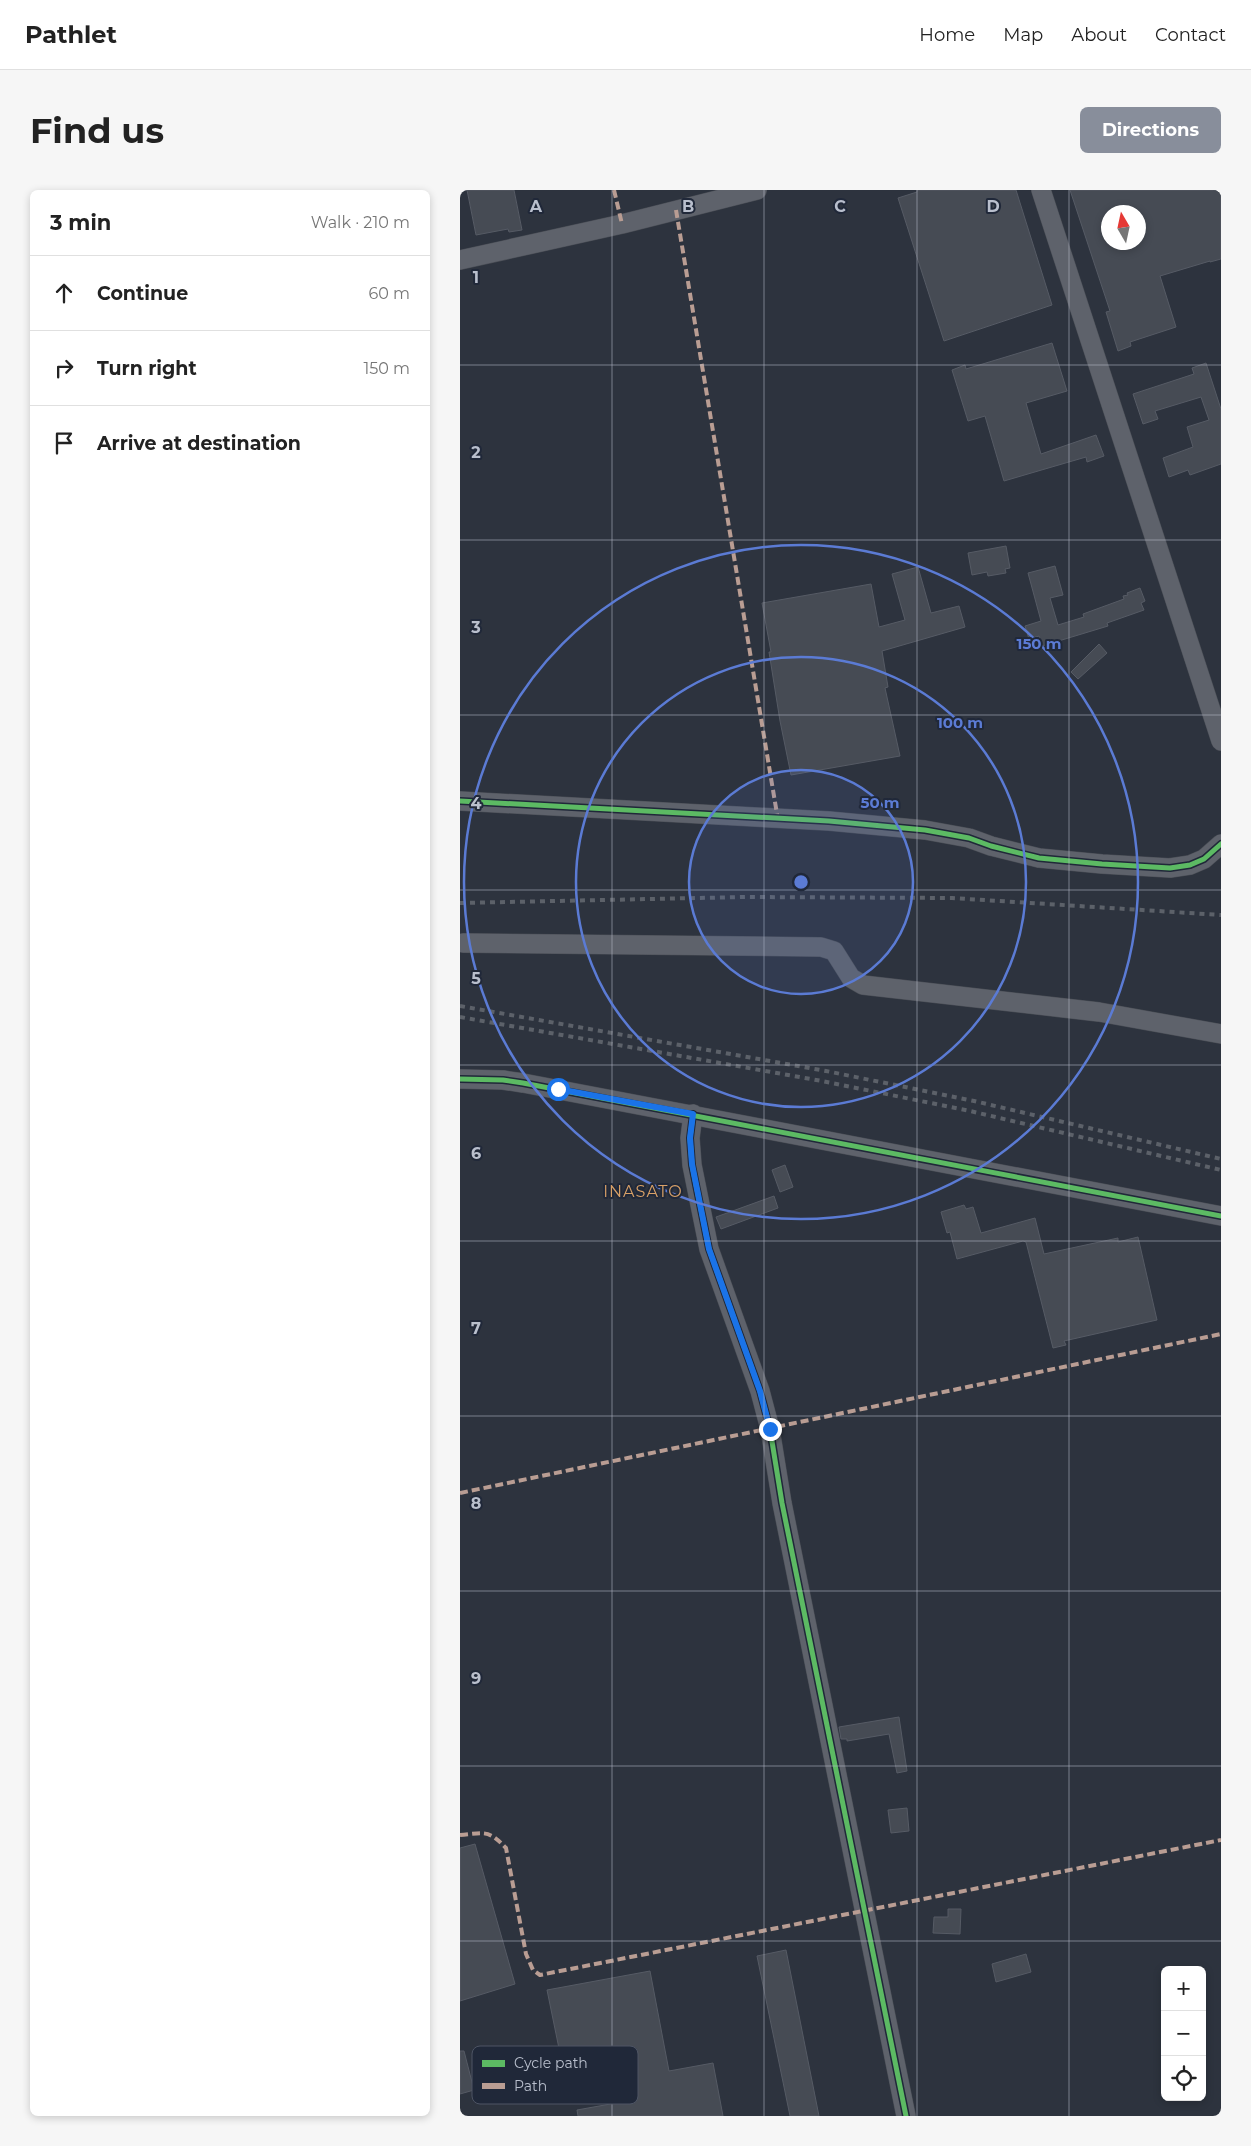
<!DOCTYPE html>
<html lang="en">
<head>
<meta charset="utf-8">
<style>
  :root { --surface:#fff; --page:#f6f6f6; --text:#222; --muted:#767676; --line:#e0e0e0; --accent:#888e9b }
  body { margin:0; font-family:Montserrat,sans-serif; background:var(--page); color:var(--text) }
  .controls { position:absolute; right:15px; bottom:15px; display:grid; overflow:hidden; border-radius:8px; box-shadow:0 2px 8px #0003 }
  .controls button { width:45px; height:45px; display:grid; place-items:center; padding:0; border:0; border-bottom:1px solid var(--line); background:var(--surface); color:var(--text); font:25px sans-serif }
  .compass { position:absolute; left:641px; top:15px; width:45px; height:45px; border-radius:50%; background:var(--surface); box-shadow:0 2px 8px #0003; rotate:351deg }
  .stop { position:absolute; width:15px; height:15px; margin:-11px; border:4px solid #1a73e8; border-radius:50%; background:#fff }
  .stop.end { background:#1a73e8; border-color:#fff; box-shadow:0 1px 5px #0008 }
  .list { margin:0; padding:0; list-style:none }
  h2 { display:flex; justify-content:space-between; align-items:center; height:65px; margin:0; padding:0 20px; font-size:21px }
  h2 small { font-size:16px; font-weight:400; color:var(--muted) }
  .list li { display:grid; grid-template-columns:32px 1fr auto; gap:15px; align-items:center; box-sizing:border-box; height:75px; padding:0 20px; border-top:1px solid var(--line) }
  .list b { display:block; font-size:19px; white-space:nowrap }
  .list em { font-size:16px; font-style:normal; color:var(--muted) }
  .icon { flex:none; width:28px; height:28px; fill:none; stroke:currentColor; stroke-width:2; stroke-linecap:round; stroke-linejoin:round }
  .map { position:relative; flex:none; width:761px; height:1926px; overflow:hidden; border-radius:8px }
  header { display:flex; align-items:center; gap:30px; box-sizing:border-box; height:70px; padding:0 25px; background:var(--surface); border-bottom:1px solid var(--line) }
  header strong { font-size:24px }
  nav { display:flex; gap:28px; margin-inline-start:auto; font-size:18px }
  .intro { display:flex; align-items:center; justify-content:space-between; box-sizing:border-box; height:120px; padding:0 30px }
  h1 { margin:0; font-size:35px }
  .button { padding:12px 22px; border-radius:8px; background:var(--accent); color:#fff; font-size:18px; font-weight:700 }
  main { display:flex; gap:30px; padding:0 30px }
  aside { flex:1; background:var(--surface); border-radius:8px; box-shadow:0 2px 8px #0003 }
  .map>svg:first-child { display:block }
</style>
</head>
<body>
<header>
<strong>Pathlet</strong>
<nav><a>Home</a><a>Map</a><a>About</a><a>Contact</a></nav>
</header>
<div class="intro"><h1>Find us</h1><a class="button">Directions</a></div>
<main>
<aside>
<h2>3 min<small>Walk · 210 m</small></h2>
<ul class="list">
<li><svg class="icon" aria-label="ahead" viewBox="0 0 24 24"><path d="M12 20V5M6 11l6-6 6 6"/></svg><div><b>Continue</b></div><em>60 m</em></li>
<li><svg class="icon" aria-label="right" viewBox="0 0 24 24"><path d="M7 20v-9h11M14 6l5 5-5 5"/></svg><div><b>Turn right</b></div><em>150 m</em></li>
<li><svg class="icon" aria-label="arrive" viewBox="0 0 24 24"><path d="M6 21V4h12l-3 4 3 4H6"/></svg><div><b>Arrive at destination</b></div></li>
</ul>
</aside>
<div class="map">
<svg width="761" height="1926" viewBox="0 0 761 1926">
  <rect width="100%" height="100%" fill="#2d333e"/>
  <!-- building -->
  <g fill="#464b54" stroke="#565b65" fill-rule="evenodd">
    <polygon points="7,0 54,0 62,40 49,42 48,39 16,45"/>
    <polygon points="457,0 556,0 592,115 484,151 438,8 457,2"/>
    <path d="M 610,0 L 761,0 L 761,69 L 750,72 L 750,71 L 700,86 L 716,137 L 670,152 L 671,156 L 658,161 L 646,122 L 650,121 ZM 648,22 L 678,22 L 678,52 L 648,52 Z"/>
    <polygon points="592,153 607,201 566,213 581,264 636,245 644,266 627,272 626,267 544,291 525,226 508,231 492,180 505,175 506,179"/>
    <polygon points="746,173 761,219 761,274 730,285 728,280 709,287 703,268 733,257 727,237 749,230 741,207 695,221 698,229 683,234 673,204 734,184 732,178"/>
    <polygon points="546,356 550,378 545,379 546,383 528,386 527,382 512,385 508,363"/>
    <polygon points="595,376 603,405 590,408 598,435 624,427 623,424 664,409 663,406 668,405 667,403 680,398 685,411 681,413 684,420 647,433 648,436 582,456 579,446 569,449 565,436 581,431 568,383"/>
    <polygon points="458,377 471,423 499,416 505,437 422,461 428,497 425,498 440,566 331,585 320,531 309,462 311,462 302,413 411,394 419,437 445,430 432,384"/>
    <polygon points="639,454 647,463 618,489 611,482"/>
    <polygon points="325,975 333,997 320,1002 312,980"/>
    <polygon points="314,1006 318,1018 261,1039 256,1027"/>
    <polygon points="504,1015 506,1019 513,1017 521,1043 575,1028 584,1064 658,1048 658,1052 678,1047 697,1130 604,1151 606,1155 593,1158 566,1052 563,1051 497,1069 490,1042 487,1043 481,1022"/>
    <polygon points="439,1527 447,1581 437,1583 429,1544 387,1551 387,1549 381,1549 379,1537"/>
    <polygon points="447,1618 449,1641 431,1643 428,1620"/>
    <polygon points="15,1654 55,1794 0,1811 0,1658"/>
    <polygon points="488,1719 501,1719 500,1744 473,1743 474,1727 488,1727"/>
    <polygon points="326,1760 359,1926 330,1926 297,1766"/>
    <polygon points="566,1764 571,1782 536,1792 532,1774"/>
    <polygon points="190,1781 209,1881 253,1873 263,1926 118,1926 117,1920 167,1911 156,1861 102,1873 87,1800"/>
    <polygon points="0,1861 4,1861 14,1900 0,1904"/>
  </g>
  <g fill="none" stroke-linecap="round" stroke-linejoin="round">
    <defs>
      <g id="minor">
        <polyline points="581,0 761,551"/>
        <polyline points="0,70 162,34 297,0"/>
        <polyline points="0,611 369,631 465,640 509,648 531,656 579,668 642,674 710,678 730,675 744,669 761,654"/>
        <polyline points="3,753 361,757 374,761 391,788 403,795 639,822 761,844"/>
        <polyline points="0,889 43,890 63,893 761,1026"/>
        <polyline points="233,924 230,948 232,975 249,1059 300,1201 310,1239 322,1313 446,1926"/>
      </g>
    </defs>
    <!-- minor casing -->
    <use href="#minor" stroke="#4a4e56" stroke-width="20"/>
    <!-- minor -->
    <use href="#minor" stroke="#5e626b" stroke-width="19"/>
    <!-- rail -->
    <g stroke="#5c6169" stroke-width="4" stroke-dasharray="5 5" stroke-linecap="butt">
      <polyline points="0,713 285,707 492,708 761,725"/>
      <polyline points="0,816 366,881 514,911 761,969"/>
      <polyline points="0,827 362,891 510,921 761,980"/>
    </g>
    <!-- quiet -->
    <g stroke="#b99d93" stroke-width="4" stroke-dasharray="8 4" stroke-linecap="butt">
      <polyline points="154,0 162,34"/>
      <polyline points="216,20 318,630"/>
      <polyline points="0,1303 761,1144"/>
      <path d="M 0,1645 C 25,1643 28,1639 46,1658 L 66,1764 L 73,1780 L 80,1785 L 761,1650"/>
    </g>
    <defs>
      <g id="cycleway">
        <polyline points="0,611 369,631 465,640 509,648 531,656 579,668 642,674 710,678 730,675 744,669 761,654"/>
        <polyline points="0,889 43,890 63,893 761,1026"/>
        <polyline points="233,924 230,948 232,975 249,1059 300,1201 310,1239 322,1313 446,1926"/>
      </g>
    </defs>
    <!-- cycleway casing -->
    <use href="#cycleway" stroke="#202839" stroke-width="8"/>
    <!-- cycleway -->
    <use href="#cycleway" stroke="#5cba63" stroke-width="5"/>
  </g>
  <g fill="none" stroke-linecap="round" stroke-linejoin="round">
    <!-- route -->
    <polyline stroke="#1a73e8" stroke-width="6" points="98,899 233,924 230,948 232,974 249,1059 300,1201 310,1239"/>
  </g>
  <!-- grid -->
  <path fill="none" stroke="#b9bfcd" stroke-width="1" stroke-opacity="0.55" d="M 152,0 L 152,1926M 304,0 L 304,1926M 457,0 L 457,1926M 609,0 L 609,1926M 0,175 L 761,175M 0,350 L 761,350M 0,525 L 761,525M 0,700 L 761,700M 0,875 L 761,875M 0,1051 L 761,1051M 0,1226 L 761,1226M 0,1401 L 761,1401M 0,1576 L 761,1576M 0,1751 L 761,1751"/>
  <!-- distance rings -->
  <circle cx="341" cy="692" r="112" fill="#5b7bd4" fill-opacity=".12"/>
  <g fill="none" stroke="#5b7bd4" stroke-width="2.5">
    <circle cx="341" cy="692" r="112"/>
    <circle cx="341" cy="692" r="225"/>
    <circle cx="341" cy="692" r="337"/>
  </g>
  <g text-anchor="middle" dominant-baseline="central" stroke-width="4" stroke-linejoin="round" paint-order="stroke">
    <!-- quarter labels -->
    <g font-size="16" letter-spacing="1" fill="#d9a167" stroke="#202839">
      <text x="183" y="1001">INASATO</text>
    </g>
  </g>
  <!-- legend -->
  <rect x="12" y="1856" width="166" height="58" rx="8" fill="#202839" stroke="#4e5565" stroke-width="1"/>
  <rect x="22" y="1870" width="23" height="7" fill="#5cba63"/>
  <rect x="22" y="1893" width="23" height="6" fill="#b99d93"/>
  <g font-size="14" fill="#b9bfcd">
    <text x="54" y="1878">Cycle path</text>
    <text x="54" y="1901">Path</text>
  </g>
  <g font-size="16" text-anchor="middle" font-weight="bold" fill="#b9bfcd" stroke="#202839" stroke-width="4" stroke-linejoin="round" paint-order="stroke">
    <text x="76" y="22">A</text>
    <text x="228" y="22">B</text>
    <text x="380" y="22">C</text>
    <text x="533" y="22">D</text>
    <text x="16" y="93">1</text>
    <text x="16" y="268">2</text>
    <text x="16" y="443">3</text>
    <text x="16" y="619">4</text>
    <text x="16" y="794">5</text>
    <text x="16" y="969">6</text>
    <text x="16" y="1144">7</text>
    <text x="16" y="1319">8</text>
    <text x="16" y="1494">9</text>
  </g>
  <circle cx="341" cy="692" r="8" fill="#5b7bd4" stroke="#202839" stroke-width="2.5"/>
  <g font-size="15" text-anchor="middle" font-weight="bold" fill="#5b7bd4" stroke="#202839" stroke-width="4" stroke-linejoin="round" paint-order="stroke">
    <text x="579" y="459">150 m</text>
    <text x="500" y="538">100 m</text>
    <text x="420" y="618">50 m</text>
  </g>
</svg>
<div class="controls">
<button>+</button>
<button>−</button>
<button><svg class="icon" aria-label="locate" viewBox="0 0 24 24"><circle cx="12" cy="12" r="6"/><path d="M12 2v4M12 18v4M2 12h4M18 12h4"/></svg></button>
</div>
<svg class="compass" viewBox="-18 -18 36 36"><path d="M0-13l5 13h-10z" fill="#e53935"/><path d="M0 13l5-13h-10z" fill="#767676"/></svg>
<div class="stop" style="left:98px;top:899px"></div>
<div class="stop end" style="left:310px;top:1239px"></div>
</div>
</main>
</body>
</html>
